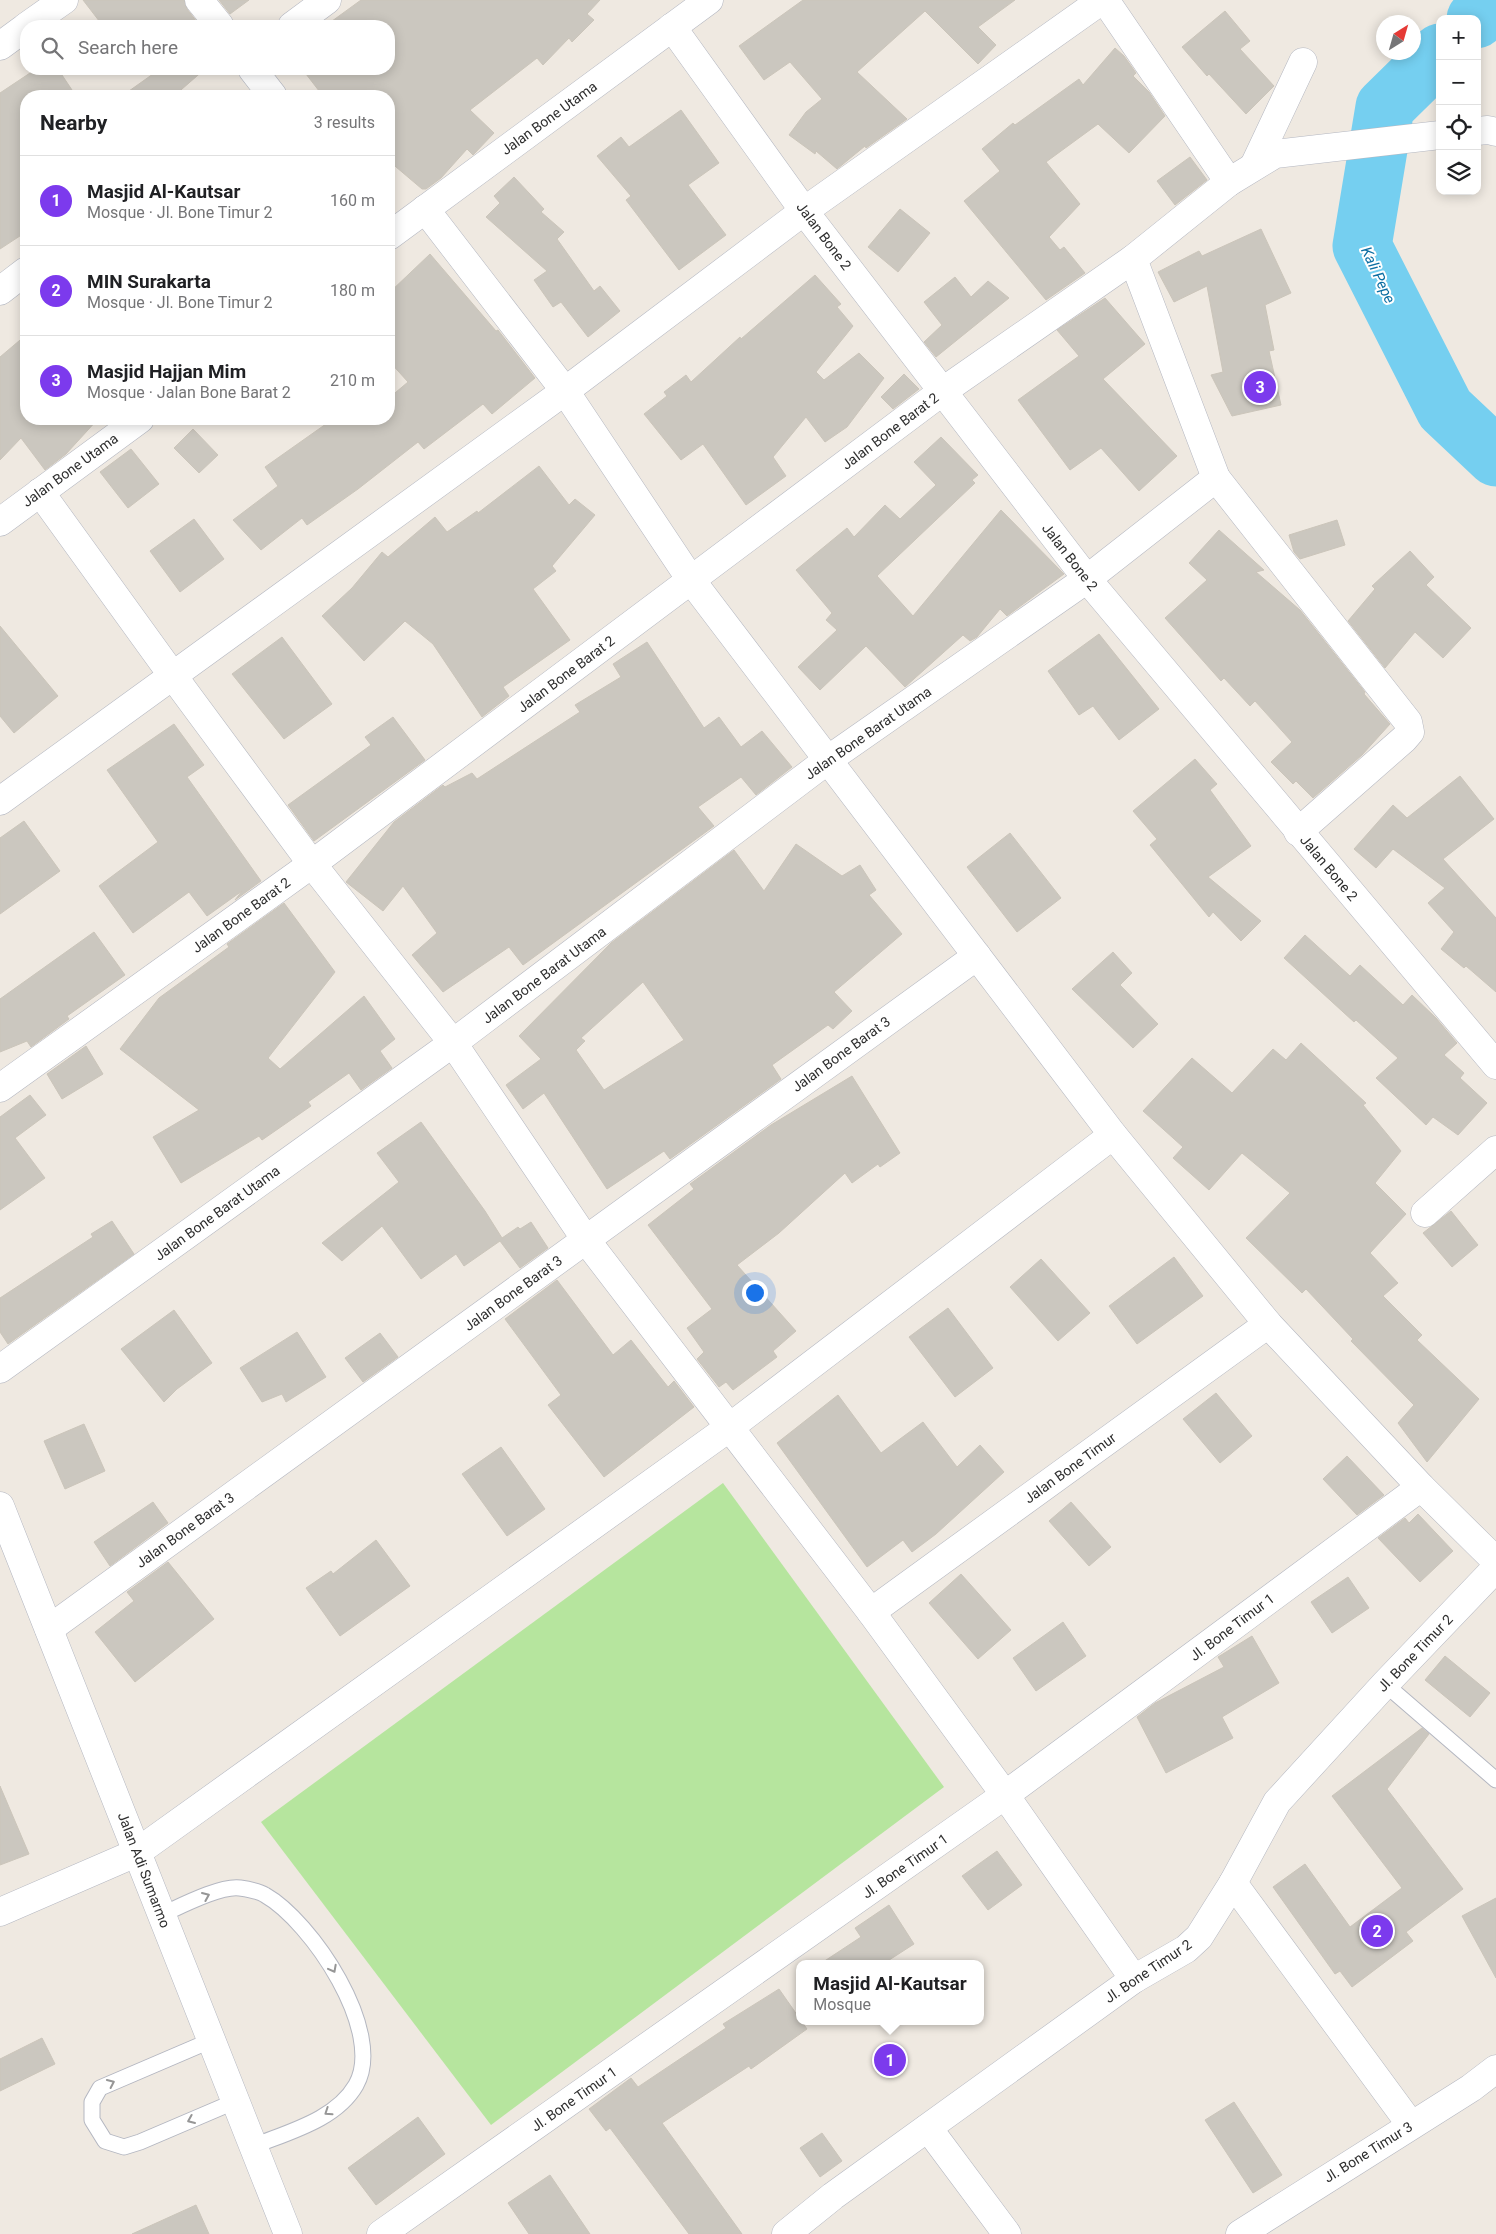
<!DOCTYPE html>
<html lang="en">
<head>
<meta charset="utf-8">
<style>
  :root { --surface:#fff; --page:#f6f6f6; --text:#202124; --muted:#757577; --line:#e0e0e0; --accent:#7c3aed }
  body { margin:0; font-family:Roboto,sans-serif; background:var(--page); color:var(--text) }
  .controls { position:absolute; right:15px; top:15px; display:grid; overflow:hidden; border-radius:10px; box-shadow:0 2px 12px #0003 }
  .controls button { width:45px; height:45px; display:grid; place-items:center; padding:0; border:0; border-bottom:1px solid var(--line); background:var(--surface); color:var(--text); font:25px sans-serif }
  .compass { position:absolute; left:1376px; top:15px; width:45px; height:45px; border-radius:50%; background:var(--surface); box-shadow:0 2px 12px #0003; rotate:37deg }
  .you { position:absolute; left:754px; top:1292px; width:18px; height:18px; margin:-12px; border:4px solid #fff; border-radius:50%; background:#1a73e8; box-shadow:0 0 0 8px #1a73e833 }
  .badge { display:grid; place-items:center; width:32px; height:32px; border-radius:50%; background:var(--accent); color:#fff; font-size:16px; font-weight:700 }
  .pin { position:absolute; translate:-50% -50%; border:2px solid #fff; box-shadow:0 1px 5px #0006 }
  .popup { position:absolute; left:796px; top:1960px; width:188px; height:65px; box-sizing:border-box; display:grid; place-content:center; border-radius:10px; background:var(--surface); filter:drop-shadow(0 1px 4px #0005); font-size:16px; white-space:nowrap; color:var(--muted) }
  .popup b { font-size:19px; color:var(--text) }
  .popup::after { content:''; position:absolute; left:50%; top:100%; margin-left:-10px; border:10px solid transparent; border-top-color:var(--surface) }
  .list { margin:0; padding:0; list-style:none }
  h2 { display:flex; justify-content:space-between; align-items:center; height:65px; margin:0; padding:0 20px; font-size:21px }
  h2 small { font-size:16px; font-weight:400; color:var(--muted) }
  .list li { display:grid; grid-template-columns:32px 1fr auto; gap:15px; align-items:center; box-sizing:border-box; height:90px; padding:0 20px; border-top:1px solid var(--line) }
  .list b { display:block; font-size:19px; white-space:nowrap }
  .list p { margin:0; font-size:16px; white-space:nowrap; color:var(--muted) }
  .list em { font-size:16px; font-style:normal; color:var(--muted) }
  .icon { flex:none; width:28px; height:28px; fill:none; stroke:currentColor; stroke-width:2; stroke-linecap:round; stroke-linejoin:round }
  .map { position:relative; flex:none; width:1496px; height:2234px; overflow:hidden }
  .search { position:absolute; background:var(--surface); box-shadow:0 2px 12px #0003; left:20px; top:20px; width:375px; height:55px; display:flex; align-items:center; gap:12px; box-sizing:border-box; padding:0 18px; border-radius:20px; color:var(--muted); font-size:19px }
  .panel { position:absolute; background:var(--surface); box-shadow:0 2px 12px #0003; left:20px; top:90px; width:375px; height:335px; border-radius:20px }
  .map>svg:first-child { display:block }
</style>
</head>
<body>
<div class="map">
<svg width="1496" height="2234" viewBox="0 0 1496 2234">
  <rect width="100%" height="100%" fill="#efe9e1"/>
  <!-- green -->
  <polygon fill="#b6e59e" points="723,1483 944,1787 491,2125 261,1822"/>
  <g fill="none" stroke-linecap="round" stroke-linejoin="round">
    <!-- river -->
    <g stroke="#75cff0" stroke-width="59">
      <polyline points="1476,19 1496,2"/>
      <polyline points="1440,53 1385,107 1362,246 1445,409 1496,457"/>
    </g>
  </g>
  <!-- building -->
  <g fill="#cbc7bf" stroke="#cbc5ba" fill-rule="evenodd">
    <polygon points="83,0 184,0 187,9 200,26 103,26"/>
    <polygon points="219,0 249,0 230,14"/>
    <polygon points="361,0 600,0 587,14 594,20 572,42 569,38 543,65 537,58 470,110 494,133 473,155 467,149 441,178 426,189 422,189 389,161 389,96 323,96 306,74 314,69 389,69 389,26 330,26 328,24"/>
    <polygon points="803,0 1015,0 978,27 996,45 978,64 925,11 857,72 907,119 866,148 865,146 837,169 816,151 815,154 789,135 806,112 822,99 790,62 764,80 739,46"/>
    <polygon points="1225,11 1250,41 1240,49 1274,86 1246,114 1209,74 1207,76 1182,47"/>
    <polygon points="1115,48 1124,56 1136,73 1133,76 1149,92 1165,116 1129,153 1098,124 1046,162 1080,204 1049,237 1060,250 1064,247 1085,273 1046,300 964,201 1000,171 982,149 1013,123 1015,125 1079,79 1083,85"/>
    <polygon points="36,69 58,69 76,96 26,96 26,232 0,249 0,93"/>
    <polygon points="160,69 205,69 174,96 122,96"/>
    <polygon points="681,110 719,163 688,185 726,235 679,270 626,200 631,196 597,156 621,137 629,147"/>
    <polygon points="1190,157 1207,180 1175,205 1157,181"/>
    <polygon points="514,177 544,209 541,212 564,232 557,239 594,291 600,286 620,311 588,337 561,302 553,307 534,280 547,271 486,217 500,203 494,196"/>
    <polygon points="900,209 930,233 898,272 868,247"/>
    <polygon points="1261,229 1291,293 1265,305 1274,350 1269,351 1281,405 1232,416 1211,375 1223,372 1207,286 1174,302 1158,272 1199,251 1202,256"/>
    <polygon points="430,254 496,331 498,330 535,378 492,414 483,404 424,449 418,442 358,489 307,525 302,518 261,550 233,520 278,486 265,467 333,419 389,419 389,398 408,382 389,361 389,293"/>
    <polygon points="815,275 841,304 837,307 853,326 816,372 824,380 859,353 884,378 847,427 825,442 806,417 773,457 786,476 746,505 703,444 681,460 644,414 667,396 664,392 686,375 691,382 740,337 741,339"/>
    <polygon points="955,277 971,297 988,281 1009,298 936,357 924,342 942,325 924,302"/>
    <polygon points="1105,298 1145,344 1103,379 1177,456 1139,491 1101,448 1070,470 1018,400 1079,356 1057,330"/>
    <polygon points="26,335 26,419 98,419 66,454 45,470 21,438 0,460 0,357"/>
    <polygon points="904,374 919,389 893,409 881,397"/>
    <polygon points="193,429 218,455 199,473 174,448"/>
    <polygon points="941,437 978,475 972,480 975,483 877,576 913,616 1001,510 1064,574 1007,616 1000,609 977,637 970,641 963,635 905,687 866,646 820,690 798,667 837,630 826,620 832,613 796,570 847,528 854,537 885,505 900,519 936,485 914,462"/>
    <polygon points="131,449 159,484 128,508 100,472"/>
    <polygon points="539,466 569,505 575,499 595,515 552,566 556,571 533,589 570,640 503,687 509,696 482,717 433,644 405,621 364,661 322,616 352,588 382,552 388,557 435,517 447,532 477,511 478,513"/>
    <polygon points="194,519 224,559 180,592 150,551"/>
    <polygon points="1337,520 1345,545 1300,559 1294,552 1289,535"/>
    <polygon points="1219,530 1264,570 1256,572 1300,610 1365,692 1364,694 1390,724 1362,755 1313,798 1296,781 1293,784 1271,762 1292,742 1255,701 1250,706 1224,678 1221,681 1165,618 1207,580 1189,563"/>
    <polygon points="1410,551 1434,577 1426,585 1471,628 1443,658 1415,632 1385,668 1348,621 1375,589 1372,586"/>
    <polygon points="0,626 58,696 14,733 0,716"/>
    <polygon points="1099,634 1159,709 1119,740 1093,706 1079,715 1048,671"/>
    <polygon points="282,637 332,704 284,739 232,674"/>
    <polygon points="647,642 704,728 719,717 741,747 762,731 792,767 756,795 741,777 698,807 714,826 523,965 509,947 443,992 412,955 437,933 403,886 383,911 346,882 394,822 443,785 445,787 472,773 477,779 580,712 575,705 621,677 613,664"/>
    <polygon points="393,717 425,760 314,841 288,805 371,745 365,737"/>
    <polygon points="174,724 204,765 187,777 261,881 235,900 242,891 207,916 189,892 133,933 99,886 158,842 107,770"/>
    <polygon points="1195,759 1217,784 1210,790 1251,846 1208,877 1261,921 1241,941 1213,912 1209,917 1150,845 1157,839 1133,811"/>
    <polygon points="1460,776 1494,819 1443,859 1496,918 1496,992 1466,966 1464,968 1441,949 1454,932 1428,903 1445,888 1393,849 1376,868 1354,849 1393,805 1407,818"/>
    <polygon points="24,821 60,871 0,914 0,838"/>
    <polygon points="1010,833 1061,898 1017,932 967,867"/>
    <path d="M 796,844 L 842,876 L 860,865 L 876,890 L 869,895 L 902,934 L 834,992 L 852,1011 L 833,1029 L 828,1025 L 772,1065 L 781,1079 L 670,1159 L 664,1151 L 607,1189 L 544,1093 L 523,1109 L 506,1085 L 541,1059 L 519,1036 L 611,943 L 734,850 L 764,891 ZM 643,982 L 684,1040 L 604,1090 L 576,1050 L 585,1041 L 581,1038 Z"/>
    <polygon points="284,903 335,972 268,1058 280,1069 364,996 395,1039 380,1051 392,1068 361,1090 349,1073 308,1102 311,1106 262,1140 259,1136 181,1183 153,1137 199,1110 120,1049 159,998 229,947 227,944"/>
    <polygon points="94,932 125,975 67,1016 69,1019 31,1047 27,1041 0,1052 0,999"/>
    <polygon points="1305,935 1350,976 1360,965 1403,1005 1412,995 1436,1018 1457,1043 1444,1055 1464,1073 1460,1078 1487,1103 1458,1135 1433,1117 1426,1125 1376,1078 1398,1058 1356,1020 1354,1022 1284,958"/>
    <polygon points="1113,952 1132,973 1120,985 1158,1024 1133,1048 1072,989"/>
    <polygon points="1301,1043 1366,1103 1363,1105 1401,1151 1375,1183 1406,1214 1370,1253 1398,1283 1383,1296 1422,1335 1417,1340 1479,1399 1427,1462 1398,1423 1414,1405 1351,1341 1353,1339 1306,1289 1302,1293 1246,1238 1290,1193 1242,1153 1209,1190 1173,1158 1183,1147 1143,1111 1192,1058 1232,1093 1273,1049 1286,1060"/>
    <polygon points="86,1046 103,1074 62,1099 47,1074"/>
    <polygon points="852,1076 900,1153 880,1167 878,1164 852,1183 845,1173 779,1233 737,1265 796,1331 773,1351 777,1357 733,1390 726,1382 719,1387 697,1359 704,1352 687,1328 712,1309 648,1225 694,1189 690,1184 771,1125"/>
    <polygon points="30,1095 46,1115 15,1138 45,1178 0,1210 0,1117"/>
    <polygon points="421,1122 485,1211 502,1238 518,1227 520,1229 531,1222 548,1248 520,1268 500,1241 464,1266 456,1254 421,1279 382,1226 342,1261 322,1243 399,1182 377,1153"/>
    <polygon points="1451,1211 1478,1245 1452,1267 1423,1233"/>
    <polygon points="112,1221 134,1254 8,1344 0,1332 0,1298 93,1237 91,1234"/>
    <polygon points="1174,1257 1203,1296 1137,1344 1109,1306"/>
    <polygon points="1041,1259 1090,1313 1058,1341 1010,1287"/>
    <polygon points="557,1280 613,1355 631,1340 668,1387 674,1381 694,1407 604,1477 548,1405 561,1395 505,1319"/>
    <polygon points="948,1308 993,1368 955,1397 909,1337"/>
    <polygon points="174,1310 212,1363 177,1389 164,1402 121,1349"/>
    <polygon points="297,1332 326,1377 286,1402 282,1394 262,1402 240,1368"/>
    <polygon points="380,1333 398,1357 363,1382 345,1358"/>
    <polygon points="1216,1393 1252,1436 1220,1463 1183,1419"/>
    <polygon points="838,1395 881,1453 923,1422 957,1467 980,1445 1004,1472 936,1534 912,1552 903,1540 867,1567 777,1443"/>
    <polygon points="84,1424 105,1471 65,1489 44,1441"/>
    <polygon points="501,1447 545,1509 507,1536 462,1474"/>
    <polygon points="1347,1456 1384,1495 1357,1515 1323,1479"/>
    <polygon points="153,1502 168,1523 110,1566 94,1542"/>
    <polygon points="1071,1502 1111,1547 1089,1566 1049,1521"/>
    <polygon points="1418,1514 1453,1551 1420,1582 1378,1538 1405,1518 1409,1523"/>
    <polygon points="376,1540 410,1586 340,1636 306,1588 331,1571 333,1574"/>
    <polygon points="168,1562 214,1619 135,1682 95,1632 134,1601 127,1592"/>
    <polygon points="961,1574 1011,1630 978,1659 929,1603"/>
    <polygon points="1348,1577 1369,1608 1332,1633 1311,1602"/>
    <polygon points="1063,1622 1086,1656 1036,1691 1013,1658"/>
    <polygon points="1252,1636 1279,1683 1222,1717 1233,1738 1166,1773 1137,1717 1155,1703 1224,1667 1218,1657"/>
    <polygon points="1445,1656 1490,1693 1470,1717 1425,1680"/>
    <polygon points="1422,1728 1429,1734 1387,1789 1463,1889 1406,1932 1413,1941 1352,1987 1340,1971 1335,1974 1273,1887 1305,1864 1350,1927 1402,1888 1332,1796"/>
    <polygon points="0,1786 29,1854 0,1865"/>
    <polygon points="997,1851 1022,1885 988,1910 962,1876"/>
    <polygon points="1496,1898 1496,1978 1462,1916"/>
    <polygon points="889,1905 914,1944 883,1964 820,1964 861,1937 855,1928"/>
    <polygon points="779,1989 807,2029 751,2069 749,2066 662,2123 742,2234 689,2234 610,2128 606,2131 589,2109 631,2078 638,2087 726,2028 723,2024"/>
    <polygon points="42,2038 55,2064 0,2091 0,2059"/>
    <polygon points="1234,2102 1282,2175 1253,2193 1205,2120"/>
    <polygon points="418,2117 445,2154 376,2205 348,2168"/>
    <polygon points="822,2133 842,2161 820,2177 800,2148"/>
    <polygon points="550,2175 590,2234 529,2234 508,2203"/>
    <polygon points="196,2205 209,2234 132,2234"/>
  </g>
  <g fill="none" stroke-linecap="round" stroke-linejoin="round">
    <defs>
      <g id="lane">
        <polyline points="1385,1684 1496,1780"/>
        <path d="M 161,1915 C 179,1907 221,1885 240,1888 C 247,1889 259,1891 265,1895 C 311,1921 386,2032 356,2085 C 336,2120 288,2132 254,2146"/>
        <polyline points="212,2040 100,2088 92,2102 92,2120 105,2141 124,2147 140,2142 236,2101"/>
      </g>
      <g id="street">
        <polyline points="199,0 220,26"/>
        <polyline points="27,26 64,0"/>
        <polyline points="292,26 327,0"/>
        <polyline points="672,27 804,211 1087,579 1496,1065"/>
        <polyline points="0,46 26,27"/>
        <polyline points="252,69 273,96"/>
        <polyline points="1477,131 1488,130 1496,132"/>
        <polyline points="1254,166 1303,62"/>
        <polyline points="1229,182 1275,154 1440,135"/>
        <polyline points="425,209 565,391 691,580 1113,1135 1268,1324 1421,1487 1496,1561"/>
        <polyline points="389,236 709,0"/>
        <polyline points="0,291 26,271"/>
        <polyline points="1216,478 1408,722 1410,732 1404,739 1298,832"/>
        <polyline points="40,492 173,676 312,864 453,1043 586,1240 871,1612 1005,1795 1134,1979"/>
        <polyline points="0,522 140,419"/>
        <polyline points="0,801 565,391 804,211 1102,0"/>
        <polyline points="0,1088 312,864 943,391 1133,259"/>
        <polyline points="1425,1213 1496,1150"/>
        <polyline points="0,1369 453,1043 829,759 1087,579 1216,478 1133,259 1229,182 1105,0"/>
        <polyline points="871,1612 1268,1324"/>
        <polyline points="49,1629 977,956"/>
        <polyline points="1233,1883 1411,2125"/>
        <polyline points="0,1912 136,1853 730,1427 1113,1135"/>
        <polyline points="928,2128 1007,2234"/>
        <polyline points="381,2234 1005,1795 1421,1487"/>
        <polyline points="786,2234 833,2196 1134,1979 1186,1949 1199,1937 1233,1883 1277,1802 1385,1684 1496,1568"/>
        <polyline points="1240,2234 1471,2088 1496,2069"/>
      </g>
      <polyline id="secondary" points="0,1506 288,2234"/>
    </defs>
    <!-- lane casing -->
    <use href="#lane" stroke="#b4b7c1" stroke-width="17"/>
    <!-- street casing -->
    <use href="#street" stroke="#b4b7c1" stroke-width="29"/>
    <!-- secondary casing -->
    <use href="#secondary" stroke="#b4b7c1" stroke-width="29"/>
    <!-- lane -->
    <use href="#lane" stroke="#fff" stroke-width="15"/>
    <!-- street -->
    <use href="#street" stroke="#fff" stroke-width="28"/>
    <!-- secondary -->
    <use href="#secondary" stroke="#fff" stroke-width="28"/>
  </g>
  <!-- one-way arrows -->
  <defs><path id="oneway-chevron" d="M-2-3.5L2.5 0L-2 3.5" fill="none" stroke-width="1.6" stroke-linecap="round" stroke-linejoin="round" transform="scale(1.25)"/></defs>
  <g stroke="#969696">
    <use href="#oneway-chevron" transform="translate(206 1896) rotate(-23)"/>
    <use href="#oneway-chevron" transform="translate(333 1969) rotate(62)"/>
    <use href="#oneway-chevron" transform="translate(111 2083) rotate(-25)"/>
    <use href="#oneway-chevron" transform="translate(328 2112) rotate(146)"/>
    <use href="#oneway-chevron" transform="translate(191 2120) rotate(157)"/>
  </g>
  <g text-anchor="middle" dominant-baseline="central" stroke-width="4" stroke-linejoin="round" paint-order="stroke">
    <!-- street labels -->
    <g font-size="14" fill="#2e2e2e" stroke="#fff">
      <text transform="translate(549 118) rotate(-36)">Jalan Bone Utama</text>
      <text transform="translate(824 236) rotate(53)">Jalan Bone 2</text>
      <text transform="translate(890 431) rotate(-37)">Jalan Bone Barat 2</text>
      <text transform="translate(70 470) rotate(-36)">Jalan Bone Utama</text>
      <text transform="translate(1070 557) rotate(52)">Jalan Bone 2</text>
      <text transform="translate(566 674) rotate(-37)">Jalan Bone Barat 2</text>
      <text transform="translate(868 733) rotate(-35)">Jalan Bone Barat Utama</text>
      <text transform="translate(1329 868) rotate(50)">Jalan Bone 2</text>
      <text transform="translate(241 915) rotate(-36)">Jalan Bone Barat 2</text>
      <text transform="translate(544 975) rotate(-37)">Jalan Bone Barat Utama</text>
      <text transform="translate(841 1054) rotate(-36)">Jalan Bone Barat 3</text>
      <text transform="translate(217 1213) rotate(-36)">Jalan Bone Barat Utama</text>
      <text transform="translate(513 1293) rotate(-36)">Jalan Bone Barat 3</text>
      <text transform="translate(1070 1468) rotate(-36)">Jalan Bone Timur</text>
      <text transform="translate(185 1530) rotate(-36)">Jalan Bone Barat 3</text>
      <text transform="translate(1232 1627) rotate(-37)">Jl. Bone Timur 1</text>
      <text transform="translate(1415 1653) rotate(-46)">Jl. Bone Timur 2</text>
      <text transform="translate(905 1866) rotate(-35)">Jl. Bone Timur 1</text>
      <text transform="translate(144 1870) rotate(69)">Jalan Adi Sumarmo</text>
      <text transform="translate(1148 1971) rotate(-34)">Jl. Bone Timur 2</text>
      <text transform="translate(574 2099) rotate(-35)">Jl. Bone Timur 1</text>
      <text transform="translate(1368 2152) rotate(-32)">Jl. Bone Timur 3</text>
    </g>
    <!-- water labels -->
    <g font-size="15" font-style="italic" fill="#0d6fa3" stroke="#fff">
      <text transform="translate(1378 275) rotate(65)">Kali Pepe</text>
    </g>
  </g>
</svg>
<div class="controls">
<button>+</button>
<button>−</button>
<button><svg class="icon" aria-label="locate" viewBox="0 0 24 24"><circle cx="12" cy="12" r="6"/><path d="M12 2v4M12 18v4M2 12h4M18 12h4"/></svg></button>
<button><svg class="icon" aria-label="layers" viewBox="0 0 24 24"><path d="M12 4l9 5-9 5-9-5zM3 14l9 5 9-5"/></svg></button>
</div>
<svg class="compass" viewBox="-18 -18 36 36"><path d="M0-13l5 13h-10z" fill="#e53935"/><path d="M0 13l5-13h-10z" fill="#757577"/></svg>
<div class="you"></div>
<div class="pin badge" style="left:890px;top:2060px">1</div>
<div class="popup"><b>Masjid Al-Kautsar</b>Mosque</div>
<div class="pin badge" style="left:1377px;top:1931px">2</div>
<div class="pin badge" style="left:1260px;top:387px">3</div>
<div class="search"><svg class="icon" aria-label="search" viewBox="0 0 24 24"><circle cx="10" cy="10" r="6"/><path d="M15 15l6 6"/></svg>Search here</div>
<section class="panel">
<h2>Nearby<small>3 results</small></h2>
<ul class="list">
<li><span class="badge">1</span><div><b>Masjid Al-Kautsar</b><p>Mosque · Jl. Bone Timur 2</p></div><em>160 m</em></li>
<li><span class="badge">2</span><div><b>MIN Surakarta</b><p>Mosque · Jl. Bone Timur 2</p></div><em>180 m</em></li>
<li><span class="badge">3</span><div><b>Masjid Hajjan Mim</b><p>Mosque · Jalan Bone Barat 2</p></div><em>210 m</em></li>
</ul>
</section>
</div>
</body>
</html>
